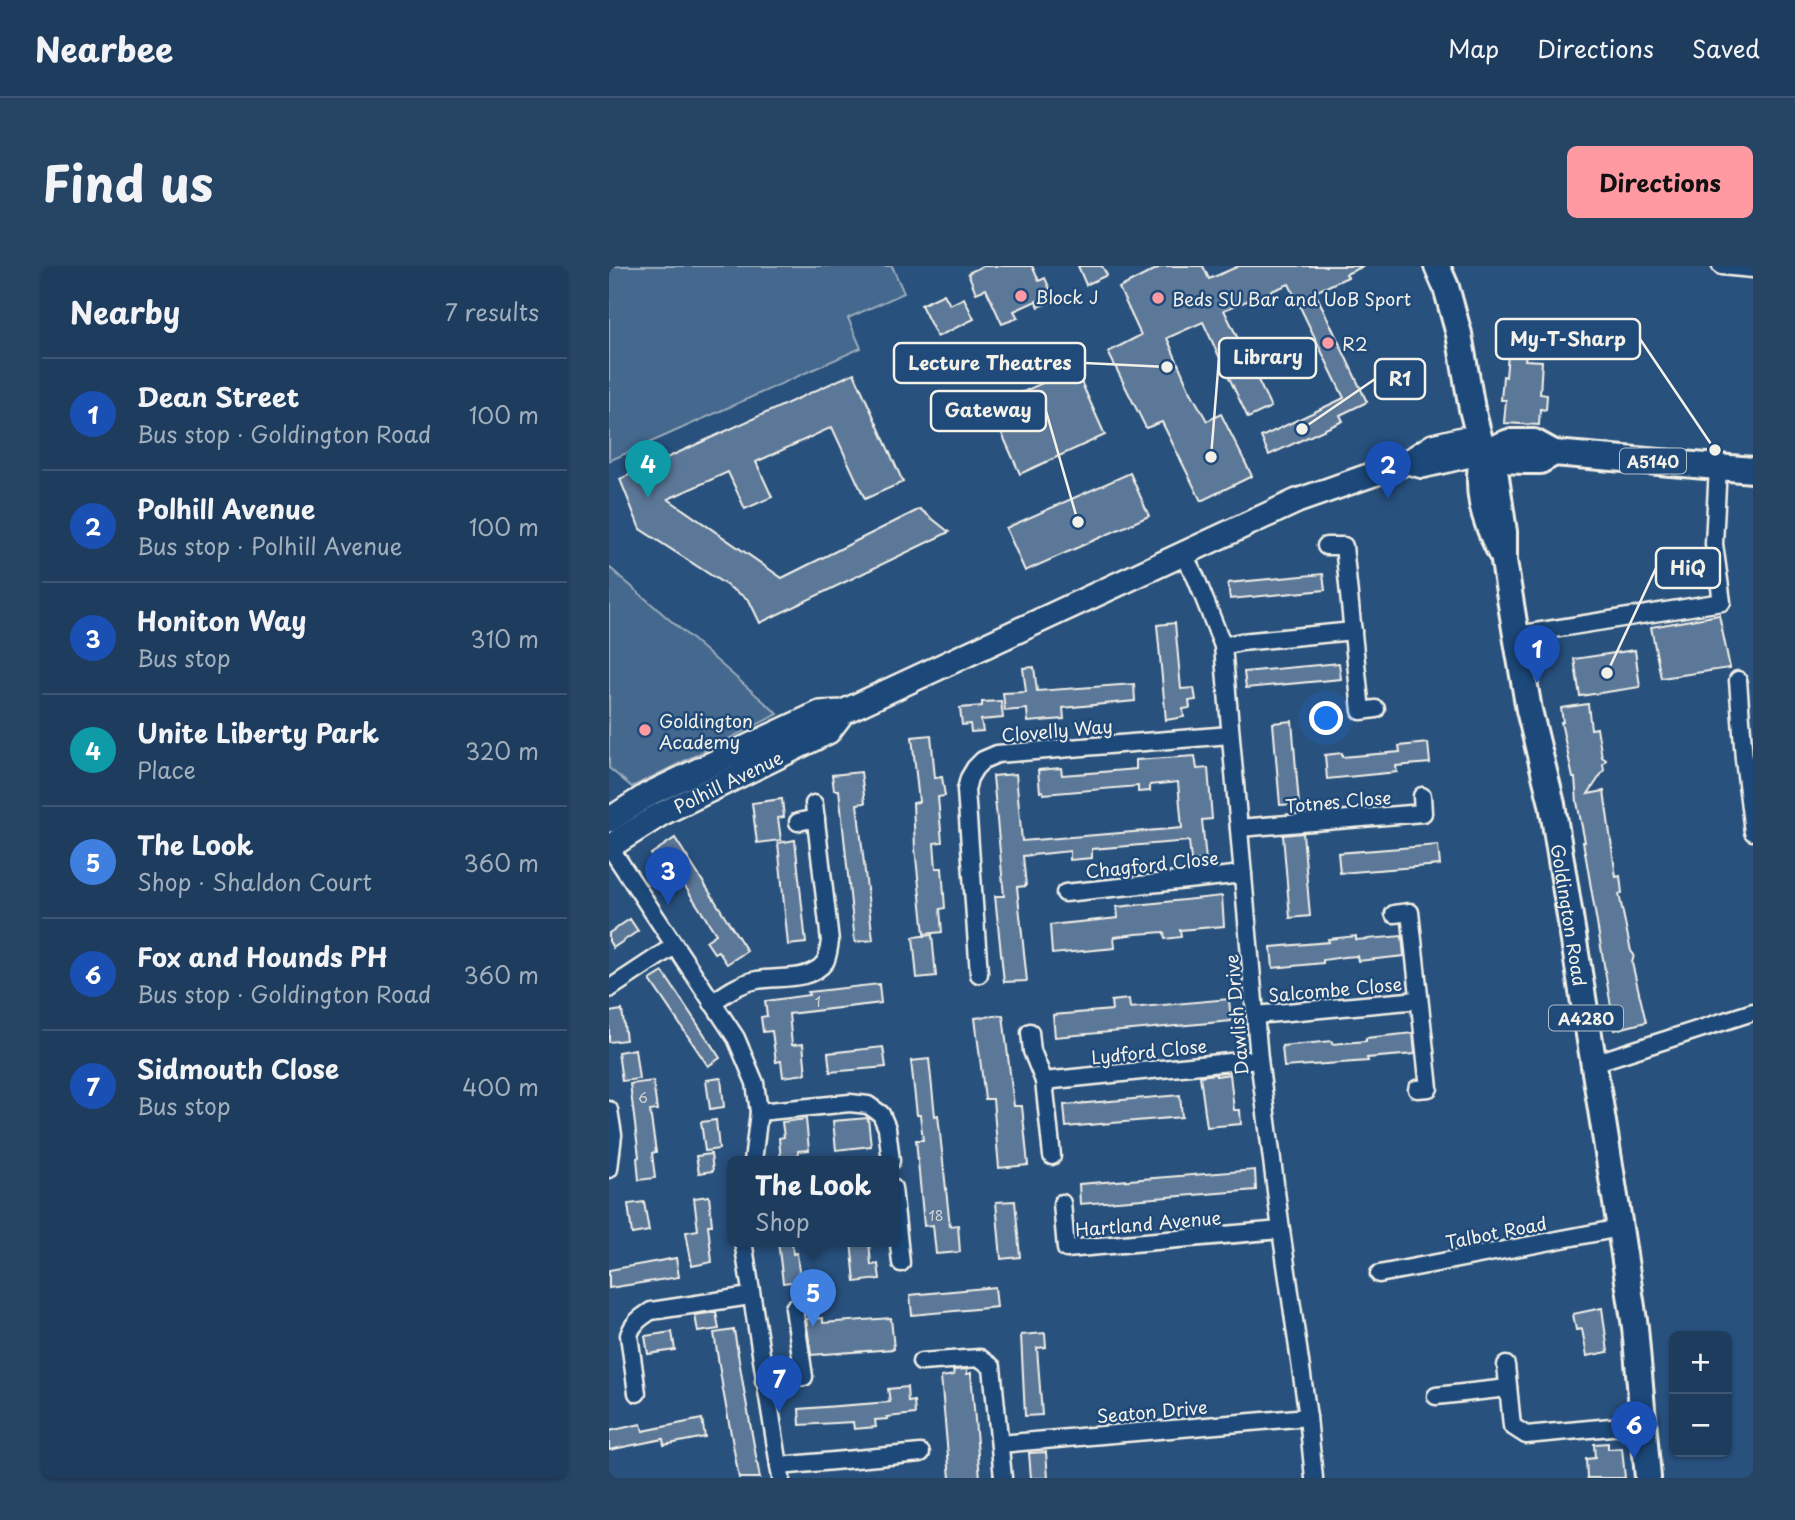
<!DOCTYPE html>
<html lang="en">
<head>
<meta charset="utf-8">
<style>
  :root { --surface:#1e3d5e; --page:#264464; --text:#f1f3f6; --muted:#a1aebc; --line:#3c5673; --accent:#ff9aa2 }
  body { margin:0; font-family:"Playpen Sans",sans-serif; background:var(--page); color:var(--text) }
  .controls { position:absolute; right:21px; bottom:21px; display:grid; overflow:hidden; border-radius:10px; box-shadow:0 2px 5px #0004 }
  .controls button { width:63px; height:63px; display:grid; place-items:center; padding:0; border:0; border-bottom:2px solid var(--line); background:var(--surface); color:var(--text); font:35px sans-serif }
  .you { position:absolute; left:718px; top:453px; width:24px; height:24px; margin:-18px; border:5px solid #fff; border-radius:50%; background:#1a73e8; box-shadow:0 0 0 10px #1a73e833 }
  .badge { display:grid; place-items:center; width:46px; height:46px; border-radius:50%; background:var(--accent); color:#fff; font-size:23px; font-weight:700 }
  .pin { position:absolute; translate:-50% -58px; filter:drop-shadow(0 2px 4px #0008) }
  .pin::after { content:''; position:absolute; top:37px; width:24px; height:21px; background:inherit; clip-path:polygon(0 0,100% 0,50% 100%) }
  .popup { position:absolute; left:118px; top:890px; width:172px; height:91px; box-sizing:border-box; display:grid; place-content:center; border-radius:10px; background:var(--surface); filter:drop-shadow(0 2px 5px #0005); font-size:23px; white-space:nowrap; color:var(--muted) }
  .popup b { font-size:26px; color:var(--text) }
  .popup::after { content:''; position:absolute; left:50%; top:100%; margin-left:-14px; border:14px solid transparent; border-top-color:var(--surface) }
  .list { margin:0; padding:0; list-style:none }
  h2 { display:flex; justify-content:space-between; align-items:center; height:91px; margin:0; padding:0 28px; font-size:30px }
  h2 small { font-size:23px; font-weight:400; color:var(--muted) }
  .list li { display:grid; grid-template-columns:46px 1fr auto; gap:21px; align-items:center; box-sizing:border-box; height:112px; padding:0 28px; border-top:2px solid var(--line) }
  .list b { display:block; font-size:26px; white-space:nowrap }
  .list p { margin:0; font-size:23px; white-space:nowrap; color:var(--muted) }
  .list em { font-size:23px; font-style:normal; color:var(--muted) }
  .map { position:relative; flex:none; width:1144px; height:1212px; overflow:hidden; border-radius:10px }
  header { display:flex; align-items:center; gap:42px; box-sizing:border-box; height:98px; padding:0 35px; background:var(--surface); border-bottom:2px solid var(--line) }
  header strong { font-size:33px }
  nav { display:flex; gap:38px; margin-inline-start:auto; font-size:24px }
  .intro { display:flex; align-items:center; justify-content:space-between; box-sizing:border-box; height:168px; padding:0 42px }
  h1 { margin:0; font-size:49px }
  .button { padding:18px 32px; border-radius:10px; background:var(--accent); color:#111; font-size:24px; font-weight:700 }
  main { display:flex; gap:42px; padding:0 42px }
  aside { flex:1; background:var(--surface); border-radius:10px; box-shadow:0 2px 5px #0004 }
  .map>svg:first-child { display:block }
</style>
</head>
<body>
<header>
<strong>Nearbee</strong>
<nav><a>Map</a><a>Directions</a><a>Saved</a></nav>
</header>
<div class="intro"><h1>Find us</h1><a class="button">Directions</a></div>
<main>
<aside>
<h2>Nearby<small>7 results</small></h2>
<ul class="list">
<li><span class="badge" style="background:#1a4fb4">1</span><div><b>Dean Street</b><p>Bus stop · Goldington Road</p></div><em>100 m</em></li>
<li><span class="badge" style="background:#1a4fb4">2</span><div><b>Polhill Avenue</b><p>Bus stop · Polhill Avenue</p></div><em>100 m</em></li>
<li><span class="badge" style="background:#1a4fb4">3</span><div><b>Honiton Way</b><p>Bus stop</p></div><em>310 m</em></li>
<li><span class="badge" style="background:#0f9aa8">4</span><div><b>Unite Liberty Park</b><p>Place</p></div><em>320 m</em></li>
<li><span class="badge" style="background:#3f7fe0">5</span><div><b>The Look</b><p>Shop · Shaldon Court</p></div><em>360 m</em></li>
<li><span class="badge" style="background:#1a4fb4">6</span><div><b>Fox and Hounds PH</b><p>Bus stop · Goldington Road</p></div><em>360 m</em></li>
<li><span class="badge" style="background:#1a4fb4">7</span><div><b>Sidmouth Close</b><p>Bus stop</p></div><em>400 m</em></li>
</ul>
</aside>
<div class="map">
<svg width="1144" height="1212" viewBox="0 0 1144 1212">
  <rect width="100%" height="100%" fill="#28517e"/>
  <filter id="ink" filterUnits="userSpaceOnUse"><feTurbulence type="fractalNoise" baseFrequency=".0143" numOctaves="2"/><feDisplacementMap in="SourceGraphic" scale="14" xChannelSelector="R" yChannelSelector="G"/><feConvolveMatrix kernelMatrix="1 2 1 2 8 2 1 2 1" color-interpolation-filters="sRGB"/></filter>
  <g filter="url(#ink)">
    <!-- green -->
    <g fill="#45688e" stroke="#9cacbb" stroke-width="2">
      <polygon points="0,0 283,0 295,27 239,52 252,82 0,195"/>
      <polygon points="0,301 169,448 23,521 0,502"/>
    </g>
    <!-- building -->
    <g fill="#5b7899" stroke="#f4f1e8" stroke-width="2">
      <polygon points="374,0 423,0 430,15 436,12 446,34 430,41 427,35 405,45 409,52 393,58 377,23 367,27 359,7"/>
      <polygon points="469,0 493,0 498,9 477,19"/>
      <polygon points="553,0 594,0 600,13 630,0 755,0 737,8 739,11 706,26 758,136 731,149 734,155 660,189 652,171 735,132 680,18 615,44 662,141 639,152 594,56 558,72 580,123 598,155 612,148 643,210 592,235 553,156 537,162 499,86 532,69 510,22"/>
      <polygon points="335,28 341,39 355,32 365,53 328,71 312,39"/>
      <polygon points="899,87 917,88 916,94 933,95 931,128 938,129 937,144 931,143 930,159 895,157 897,134 892,134 894,110 897,111"/>
      <polygon points="466,102 496,169 411,208 381,141"/>
      <polygon points="245,107 294,216 256,233 223,161 147,196 163,231 136,243 119,206 59,233 173,312 311,243 340,266 151,357 140,334 31,263 11,213"/>
      <polygon points="521,207 540,250 416,305 397,262"/>
      <polygon points="714,308 716,324 621,333 619,317"/>
      <polygon points="1110,349 1121,402 1052,412 1042,361"/>
      <polygon points="566,357 572,423 585,422 587,434 580,435 581,442 574,443 575,451 557,454 548,359"/>
      <polygon points="1026,384 1031,421 971,430 965,393"/>
      <polygon points="730,397 732,413 637,422 635,406"/>
      <polygon points="425,401 428,425 525,418 526,435 454,442 455,453 419,456 418,443 396,445 394,427 417,426 414,402"/>
      <polygon points="392,435 394,452 372,454 374,465 362,466 361,458 353,459 351,442 373,440 373,436"/>
      <polygon points="979,438 982,463 988,462 993,491 997,494 994,498 995,504 979,528 995,525 1007,611 1011,610 1013,627 1010,628 1022,685 1025,689 1023,697 1037,756 1006,764 977,592 974,576 976,576 968,536 966,512 964,512 952,456 954,456 952,442"/>
      <polygon points="683,455 690,538 671,539 664,457"/>
      <polygon points="322,469 326,512 333,511 336,530 329,531 333,576 325,577 327,602 333,602 336,642 331,643 333,666 315,668 306,582 304,537 310,536 303,471"/>
      <polygon points="819,477 821,497 787,500 788,506 718,513 716,489 733,487 733,491 791,486 790,480"/>
      <polygon points="586,490 588,503 599,502 603,553 593,554 597,594 582,595 580,575 483,583 483,592 461,594 461,585 414,590 417,620 408,621 418,715 395,716 386,630 395,630 384,510 407,508 413,575 573,562 569,516 541,519 541,525 529,526 529,520 435,528 434,525 431,526 429,504 452,502 453,509 480,507 527,503 527,494"/>
      <polygon points="252,506 256,537 248,538 264,674 246,676 230,524 225,524 223,509"/>
      <polygon points="173,533 175,551 169,552 172,574 148,577 143,537"/>
      <polygon points="694,567 701,650 681,652 674,569"/>
      <polygon points="66,572 138,685 118,698 109,685 105,687 97,675 107,668 68,608 63,611 54,598 50,601 42,588"/>
      <polygon points="186,574 197,677 179,679 169,577"/>
      <polygon points="829,579 831,599 731,607 729,587"/>
      <polygon points="613,630 615,660 571,664 572,671 556,673 555,666 527,668 505,671 506,682 443,688 441,659 509,652 508,641"/>
      <polygon points="21,653 29,665 4,682 0,675 0,667"/>
      <polygon points="323,669 327,710 308,712 304,671"/>
      <polygon points="747,670 747,674 793,670 795,690 749,695 748,690 735,691 714,694 714,697 664,702 662,681 720,676 719,673"/>
      <polygon points="54,706 111,792 99,800 41,714"/>
      <polygon points="270,718 272,737 180,748 183,779 194,778 197,808 174,811 172,795 167,796 163,765 154,766 152,751 158,750 156,735 200,729 199,726"/>
      <polygon points="520,733 521,742 620,733 622,755 446,771 444,749 503,744 502,735"/>
      <polygon points="13,744 17,774 0,776 0,746"/>
      <polygon points="394,749 405,840 413,840 419,899 390,902 384,833 376,833 366,752"/>
      <polygon points="804,767 806,788 758,792 759,795 675,801 673,780 723,775 723,778 757,775 757,772"/>
      <polygon points="274,781 277,801 221,806 219,787"/>
      <polygon points="26,783 30,813 13,815 9,786"/>
      <polygon points="320,793 326,850 329,849 341,960 349,959 351,986 327,988 324,959 315,960 307,874 314,874 311,849 308,849 302,795"/>
      <polygon points="607,808 607,810 621,808 625,844 631,844 632,858 598,861 591,810"/>
      <polygon points="112,812 115,841 101,843 97,814"/>
      <polygon points="44,815 48,844 41,845 47,886 43,887 46,912 30,914 28,892 30,891 21,818"/>
      <polygon points="571,829 573,851 457,861 455,839"/>
      <polygon points="259,852 262,880 227,884 224,855"/>
      <polygon points="197,853 200,884 189,885 190,895 172,895 170,872 175,871 173,856"/>
      <polygon points="107,854 110,883 96,885 92,856"/>
      <polygon points="102,888 104,905 90,907 87,890"/>
      <polygon points="646,904 647,924 471,938 470,918"/>
      <polygon points="100,930 103,959 99,959 103,996 83,1000 77,966 89,964 85,932"/>
      <polygon points="406,935 411,991 392,993 387,936"/>
      <polygon points="35,936 40,965 23,968 19,938"/>
      <polygon points="169,975 183,975 184,988 188,987 191,1015 174,1017"/>
      <polygon points="242,975 260,975 262,999 269,998 271,1013 246,1016"/>
      <polygon points="67,992 70,1011 0,1022 0,1004"/>
      <polygon points="386,1021 388,1041 303,1049 301,1029"/>
      <polygon points="993,1042 999,1086 978,1090 973,1063 967,1064 964,1048"/>
      <polygon points="107,1046 110,1063 89,1066 86,1049"/>
      <polygon points="214,1052 214,1057 282,1052 285,1083 202,1089 197,1053"/>
      <polygon points="125,1064 135,1124 151,1212 130,1212 114,1124 105,1067"/>
      <polygon points="63,1066 66,1084 39,1088 36,1070"/>
      <polygon points="436,1067 437,1081 428,1082 433,1149 416,1150 412,1069"/>
      <polygon points="358,1103 358,1108 362,1107 371,1212 341,1212 332,1111 345,1109 344,1104"/>
      <polygon points="298,1121 299,1136 305,1135 306,1148 278,1151 279,1153 266,1154 267,1161 245,1163 244,1156 191,1159 190,1143 281,1136 279,1123"/>
      <polygon points="93,1153 96,1171 55,1179 54,1173 0,1184 0,1165 32,1158 34,1165"/>
      <polygon points="999,1177 999,1183 1013,1182 1016,1212 978,1212 977,1193 986,1192 985,1178"/>
      <polygon points="437,1186 439,1212 422,1212 420,1187"/>
    </g>
    <g fill="none" stroke-linecap="round" stroke-linejoin="round">
      <defs>
        <g id="street">
          <polyline points="1112,0 1144,3"/>
          <polyline points="717,280 735,280 752,445 767,443"/>
          <polyline points="575,289 587,312 614,380 650,793 672,964 699,1151 705,1212"/>
          <polyline points="907,369 1113,336 1105,278 1109,200"/>
          <polyline points="614,380 632,376 744,365"/>
          <polyline points="1129,414 1135,493 1144,566"/>
          <polyline points="189,556 207,552"/>
          <polyline points="630,562 814,547 813,530"/>
          <polyline points="0,580 127,772 146,817 150,846 144,895"/>
          <polyline points="456,627 634,608"/>
          <polyline points="785,648 801,646 820,822 808,823"/>
          <polyline points="370,708 357,524 360,512 366,502 374,494 388,488 621,469"/>
          <polyline points="0,723 65,680"/>
          <path d="M 103,737 C 117,727 131,717 148,714 C 169,710 201,716 216,696 C 219,691 220,681 221,675 L 205,538"/>
          <polyline points="646,749 810,734"/>
          <polyline points="421,766 423,785 435,815 443,890"/>
          <polyline points="985,797 1144,746"/>
          <polyline points="435,815 650,793"/>
          <polyline points="0,844 4,869 0,903"/>
          <polyline points="150,846 241,837 259,839 272,848 278,862 282,895"/>
          <polyline points="284,922 292,997"/>
          <polyline points="453,937 457,983 672,964"/>
          <polyline points="134,975 172,1212"/>
          <polyline points="770,1008 1011,962"/>
          <polyline points="312,1096 371,1092 383,1101 394,1212"/>
          <polyline points="897,1099 903,1160 917,1169 1034,1158"/>
          <polyline points="155,1115 195,1111 185,1042"/>
          <path d="M 28,1127 L 20,1069 C 24,1057 31,1052 42,1045 L 141,1030"/>
          <polyline points="827,1130 899,1122"/>
          <polyline points="391,1178 699,1151"/>
          <polyline points="170,1200 312,1187"/>
        </g>
        <g id="secondary">
          <polyline points="799,196 813,200 874,186"/>
          <polyline points="0,554 40,528 142,479 211,447 234,446 688,235 799,196 824,180 853,173 874,186"/>
          <path id="s1" d="M 0,581 L 52,548 L 219,466 L 234,446"/>
        </g>
        <g id="primary">
          <path id="s2" d="M 828,0 L 837,21 L 850,68 L 863,143 L 874,186 L 887,211 L 895,266 L 895,295 L 907,369 L 920,444 L 943,538 L 1011,962 L 1026,1061 L 1039,1212"/>
          <polyline points="874,186 889,194 917,195 931,195 945,187 1144,204"/>
          <path d="M 874,186 C 866,225 874,251 891,286"/>
          <polyline points="874,186 900,176 925,176 945,187"/>
        </g>
      </defs>
      <!-- street casing -->
      <use href="#street" stroke="#f4f1e8" stroke-width="21"/>
      <!-- secondary casing -->
      <use href="#secondary" stroke="#f4f1e8" stroke-width="28"/>
      <!-- primary casing -->
      <use href="#primary" stroke="#f4f1e8" stroke-width="30"/>
      <!-- street -->
      <use href="#street" stroke="#1f4a7a" stroke-width="16"/>
      <!-- secondary -->
      <use href="#secondary" stroke="#1f4a7a" stroke-width="23"/>
      <!-- primary -->
      <use href="#primary" stroke="#1f4a7a" stroke-width="24"/>
    </g>
  </g>
  <!-- markers -->
  <g fill="#ff9aa2" stroke="#1f4a7a" stroke-width="2.5">
    <circle cx="412" cy="30" r="7"/>
    <circle cx="549" cy="32" r="7"/>
    <circle cx="719" cy="77" r="7"/>
    <circle cx="36" cy="464" r="7"/>
  </g>
  <g text-anchor="middle" dominant-baseline="central" stroke-width="5" stroke-linejoin="round" paint-order="stroke">
    <!-- number labels -->
    <g font-size="14" fill="#ced3d4">
      <text x="209" y="735">1</text>
      <text x="34" y="831">6</text>
      <text x="327" y="949">18</text>
    </g>
    <!-- shield labels -->
    <g fill="#1f4a7a" stroke="#b4bfc7" stroke-width="2">
      <rect x="1011" y="182.5" width="66" height="25" rx="5"/>
      <rect x="940" y="739.5" width="74" height="25" rx="5"/>
    </g>
    <g font-size="16" font-weight="bold" fill="#f4f1e8">
      <text x="1044" y="195">A5140</text>
      <text x="977" y="752">A4280</text>
    </g>
    <!-- poi labels -->
    <g font-size="18" fill="#f4f1e8" stroke="#1f4a7a" text-anchor="start">
      <text x="426" y="30">Block J</text>
      <text x="563" y="32">Beds SU Bar and UoB Sport</text>
      <text x="733" y="77">R2</text>
      <text x="50" y="454">Goldington<tspan x="50" dy="21">Academy</tspan></text>
    </g>
    <!-- street labels -->
    <g font-size="18" fill="#f4f1e8" stroke="#1f4a7a">
      <text transform="translate(448 464) rotate(-5)">Clovelly Way</text>
      <text stroke="none"><textPath href="#s1" startOffset="136">Polhill Avenue</textPath></text>
      <text transform="translate(729 535) rotate(-5)">Totnes Close</text>
      <text transform="translate(543 598) rotate(-6)">Chagford Close</text>
      <text stroke="none"><textPath href="#s2" startOffset="665">Goldington Road</textPath></text>
      <text transform="translate(726 723) rotate(-5)">Salcombe Close</text>
      <text transform="translate(627 749) rotate(-95)">Dawlish Drive</text>
      <text transform="translate(540 785) rotate(-6)">Lydford Close</text>
      <text transform="translate(539 957) rotate(-5)">Hartland Avenue</text>
      <text transform="translate(887 966) rotate(-11)">Talbot Road</text>
      <text transform="translate(543 1145) rotate(-5)">Seaton Drive</text>
    </g>
  </g>
  <!-- callouts -->
  <path fill="none" stroke="#f4f1e8" stroke-width="2.5" d="M1106 184L1031 73M602 191L610 92M558 101L476 97M693 163L766 113M469 256L437 145M998 407L1047 302"/>
  <g fill="#f4f1e8" stroke="#1f4a7a" stroke-width="2.5">
    <circle cx="1106" cy="184" r="7"/>
    <circle cx="602" cy="191" r="7"/>
    <circle cx="558" cy="101" r="7"/>
    <circle cx="693" cy="163" r="7"/>
    <circle cx="469" cy="256" r="7"/>
    <circle cx="998" cy="407" r="7"/>
  </g>
  <g fill="#1f4a7a" stroke="#f4f1e8" stroke-width="2.5">
    <rect x="887" y="53" width="144" height="40" rx="7"/>
    <rect x="610" y="72" width="97" height="40" rx="7"/>
    <rect x="285" y="77" width="191" height="40" rx="7"/>
    <rect x="766" y="93" width="50" height="40" rx="7"/>
    <rect x="322" y="125" width="115" height="40" rx="7"/>
    <rect x="1047" y="282" width="64" height="40" rx="7"/>
  </g>
  <g font-size="19" text-anchor="middle" font-weight="bold" fill="#f4f1e8">
    <text x="959" y="80">My-T-Sharp</text>
    <text x="659" y="98">Library</text>
    <text x="381" y="104">Lecture Theatres</text>
    <text x="791" y="120">R1</text>
    <text x="379" y="151">Gateway</text>
    <text x="1079" y="309">HiQ</text>
  </g>
</svg>
<div class="controls">
<button>+</button>
<button>−</button>
</div>
<div class="you"></div>
<div class="pin badge" style="left:928px;top:417px;background:#1a4fb4">1</div>
<div class="pin badge" style="left:779px;top:233px;background:#1a4fb4">2</div>
<div class="pin badge" style="left:59px;top:639px;background:#1a4fb4">3</div>
<div class="pin badge" style="left:39px;top:232px;background:#0f9aa8">4</div>
<div class="pin badge" style="left:204px;top:1061px;background:#3f7fe0">5</div>
<div class="popup"><b>The Look</b>Shop</div>
<div class="pin badge" style="left:1025px;top:1193px;background:#1a4fb4">6</div>
<div class="pin badge" style="left:170px;top:1147px;background:#1a4fb4">7</div>
</div>
</main>
</body>
</html>
